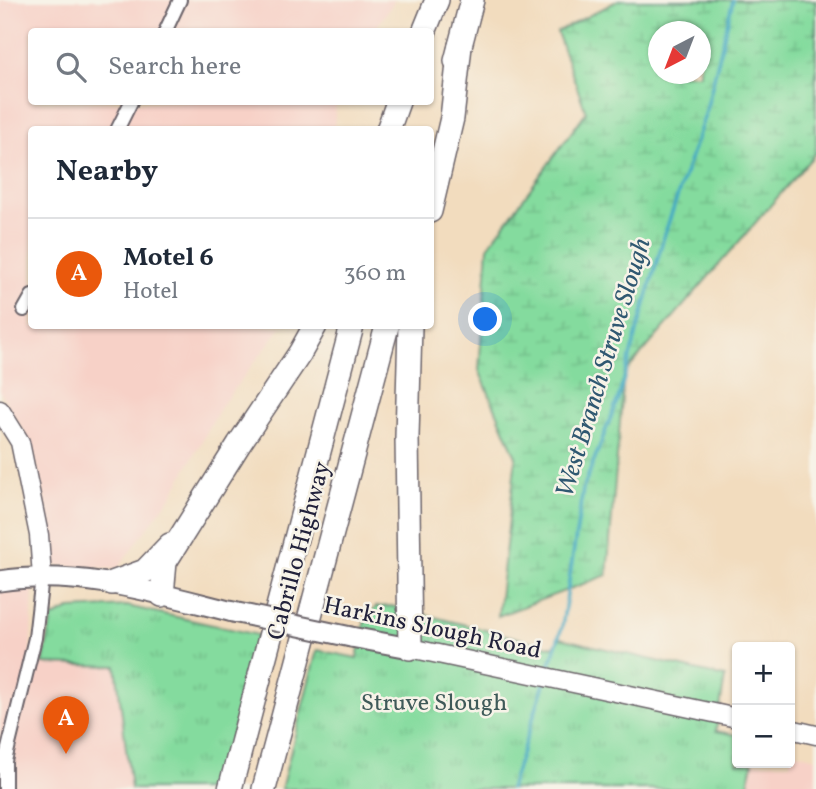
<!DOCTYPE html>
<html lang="en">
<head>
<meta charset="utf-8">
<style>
  :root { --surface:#fff; --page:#f2f2f3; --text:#1f2937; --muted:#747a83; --line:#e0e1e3; --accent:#ea580c }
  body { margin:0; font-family:Vollkorn,serif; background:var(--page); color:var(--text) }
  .controls { position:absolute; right:21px; bottom:21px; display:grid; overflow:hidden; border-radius:7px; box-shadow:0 2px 5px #0004 }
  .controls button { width:63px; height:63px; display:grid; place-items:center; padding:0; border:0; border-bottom:2px solid var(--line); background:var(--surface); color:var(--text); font:35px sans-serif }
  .compass { position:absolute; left:648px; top:21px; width:63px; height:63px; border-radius:50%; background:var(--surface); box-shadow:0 2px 5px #0004; rotate:222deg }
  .you { position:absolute; left:486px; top:320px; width:24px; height:24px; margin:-18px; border:5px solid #fff; border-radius:50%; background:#1a73e8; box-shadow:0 0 0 10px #1a73e833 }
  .badge { display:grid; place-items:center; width:46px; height:46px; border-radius:50%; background:var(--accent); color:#fff; font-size:23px; font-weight:700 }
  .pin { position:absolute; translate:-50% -58px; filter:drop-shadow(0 2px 4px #0008) }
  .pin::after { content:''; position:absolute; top:37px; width:24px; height:21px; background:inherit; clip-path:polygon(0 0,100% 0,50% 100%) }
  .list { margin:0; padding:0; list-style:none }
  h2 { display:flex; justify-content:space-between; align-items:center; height:91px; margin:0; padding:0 28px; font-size:30px }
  h2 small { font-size:23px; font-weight:400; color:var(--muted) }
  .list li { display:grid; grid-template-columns:46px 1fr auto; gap:21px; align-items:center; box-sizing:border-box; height:112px; padding:0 28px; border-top:2px solid var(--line) }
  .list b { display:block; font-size:26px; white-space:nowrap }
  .list p { margin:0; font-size:23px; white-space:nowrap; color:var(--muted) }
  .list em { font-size:23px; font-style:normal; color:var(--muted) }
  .icon { flex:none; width:38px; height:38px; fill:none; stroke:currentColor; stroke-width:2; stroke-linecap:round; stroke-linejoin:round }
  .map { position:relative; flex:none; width:816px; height:789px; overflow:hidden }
  .search { position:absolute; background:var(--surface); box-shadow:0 2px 5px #0004; left:28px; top:28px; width:406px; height:77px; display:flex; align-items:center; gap:18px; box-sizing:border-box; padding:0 24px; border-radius:7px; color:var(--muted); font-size:26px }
  .panel { position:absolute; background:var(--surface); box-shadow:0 2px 5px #0004; left:28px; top:126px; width:406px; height:203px; border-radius:7px }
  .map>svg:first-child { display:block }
</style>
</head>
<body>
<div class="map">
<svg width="816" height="789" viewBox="0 0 816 789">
  <defs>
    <pattern id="grass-tufts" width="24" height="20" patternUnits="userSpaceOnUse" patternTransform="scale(1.75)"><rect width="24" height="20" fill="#84db9e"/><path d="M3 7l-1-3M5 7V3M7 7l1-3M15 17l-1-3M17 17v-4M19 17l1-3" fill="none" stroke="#72bc89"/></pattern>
    <pattern id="wetland-marsh" width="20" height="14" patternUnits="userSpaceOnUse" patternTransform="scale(1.75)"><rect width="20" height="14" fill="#84db9e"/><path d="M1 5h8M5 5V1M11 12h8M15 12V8" fill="none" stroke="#72bc89"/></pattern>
  </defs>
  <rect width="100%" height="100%" fill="#f7f3e8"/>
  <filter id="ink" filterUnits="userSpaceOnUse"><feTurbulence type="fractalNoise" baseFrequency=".0143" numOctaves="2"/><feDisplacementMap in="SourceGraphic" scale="14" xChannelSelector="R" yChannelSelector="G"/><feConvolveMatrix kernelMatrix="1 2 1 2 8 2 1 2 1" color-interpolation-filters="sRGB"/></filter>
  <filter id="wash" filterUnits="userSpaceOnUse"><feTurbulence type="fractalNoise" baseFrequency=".00686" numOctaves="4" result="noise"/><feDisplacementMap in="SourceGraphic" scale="28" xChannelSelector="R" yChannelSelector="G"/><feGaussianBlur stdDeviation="1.57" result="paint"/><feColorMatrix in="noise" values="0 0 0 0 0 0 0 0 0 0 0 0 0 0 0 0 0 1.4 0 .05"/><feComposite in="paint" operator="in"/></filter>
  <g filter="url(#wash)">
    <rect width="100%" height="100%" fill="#f2dcbe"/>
    <!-- built -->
    <g fill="#f7d1c7">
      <polygon points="0,0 395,0 374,31 32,32 32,102 336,102 334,129 32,130 32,326 282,326 222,405 172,495 117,569 55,565 48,514 32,445 0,392"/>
      <polygon points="33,587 30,664 116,666 131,789 0,789 0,588"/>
      <polygon points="790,751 816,758 816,789 707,789 737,763 790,763"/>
    </g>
    <!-- grass -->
    <g fill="url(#grass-tufts)" stroke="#537e6c" stroke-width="2">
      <polygon points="127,606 258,635 218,789 131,789 116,666 43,664 52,618 70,609"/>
      <polygon points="391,606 553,647 560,638 725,677 716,731 737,735 737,763 753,763 747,789 281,789 317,650 357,658 365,619 376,607"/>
    </g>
    <!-- wetland -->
    <path fill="url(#wetland-marsh)" stroke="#537e6c" stroke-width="2" fill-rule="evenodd" d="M 619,0 L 816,0 L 816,153 L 624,374 L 607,575 L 498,616 L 516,457 L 479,370 L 488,247 L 586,112 L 557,32 ZM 658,32 L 700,32 L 700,74 L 658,74 Z"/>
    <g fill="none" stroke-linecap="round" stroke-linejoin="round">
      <!-- stream -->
      <g stroke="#43a9c3" stroke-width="3.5">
        <polyline points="548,670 562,627 583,489 619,396 665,233 705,115 733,0"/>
        <polyline points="510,789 545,681"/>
      </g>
    </g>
  </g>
  <g filter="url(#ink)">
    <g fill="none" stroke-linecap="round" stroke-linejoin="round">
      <defs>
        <g id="street">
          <polyline points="165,32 180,0"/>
          <polyline points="117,130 131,102"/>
          <polyline points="24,310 32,296"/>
          <polyline points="5,789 5,761 35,638 42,577"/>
        </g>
        <g id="secondary">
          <polyline points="0,410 20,442 39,535 42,577"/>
          <polyline points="410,648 737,718"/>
          <polyline points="790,729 816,735"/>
        </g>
        <g id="primary">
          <path d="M 0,581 C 79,569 157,593 233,612"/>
          <polyline points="351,637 410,648"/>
        </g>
        <g id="highway">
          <polyline points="424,32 437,0"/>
          <polyline points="456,61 472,0"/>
          <polyline points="388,130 398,102"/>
          <polyline points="430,211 452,118 460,46"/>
          <polyline points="410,326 407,437 410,648"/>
          <polyline points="112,583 145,571 170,545"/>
          <polyline points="162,595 165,562 239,444 300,353 315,326"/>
          <polyline points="230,789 352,326"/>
          <polyline points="264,789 387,326"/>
        </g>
      </defs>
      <!-- street casing -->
      <use href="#street" stroke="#6b6369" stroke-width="16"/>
      <!-- secondary casing -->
      <use href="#secondary" stroke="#6b6369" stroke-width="21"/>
      <!-- primary casing -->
      <use href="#primary" stroke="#6b6369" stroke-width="23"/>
      <!-- highway casing -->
      <use href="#highway" stroke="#6b6369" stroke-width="26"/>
      <!-- street -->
      <use href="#street" stroke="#fff" stroke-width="12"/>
      <!-- secondary -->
      <use href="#secondary" stroke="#fff" stroke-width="18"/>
      <!-- primary -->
      <use href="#primary" stroke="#fff" stroke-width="19"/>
      <!-- highway -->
      <use href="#highway" stroke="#fff" stroke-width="23"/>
      <defs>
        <polyline id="primary-bridge" points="233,612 351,637"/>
      </defs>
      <!-- primary-bridge casing -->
      <use href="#primary-bridge" stroke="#6b6369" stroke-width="23" stroke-linecap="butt"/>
      <!-- primary-bridge -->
      <use href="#primary-bridge" stroke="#fff" stroke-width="19"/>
    </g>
  </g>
  <g text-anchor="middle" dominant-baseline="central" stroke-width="5" stroke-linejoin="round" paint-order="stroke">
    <!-- street labels -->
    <g font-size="24" fill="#22223b" stroke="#f7f3e8">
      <text transform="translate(300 551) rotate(-75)">Cabrillo Highway</text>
      <text transform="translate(432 629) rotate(12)">Harkins Slough Road</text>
    </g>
    <!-- park labels -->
    <g font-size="24" fill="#3f5a59" stroke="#f7f3e8">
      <text x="434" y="704">Struve Slough</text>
    </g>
    <!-- water labels -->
    <g font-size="26" font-style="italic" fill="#2f5871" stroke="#f7f3e8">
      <text transform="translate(604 368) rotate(-73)">West Branch Struve Slough</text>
    </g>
  </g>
</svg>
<div class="controls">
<button>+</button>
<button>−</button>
</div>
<svg class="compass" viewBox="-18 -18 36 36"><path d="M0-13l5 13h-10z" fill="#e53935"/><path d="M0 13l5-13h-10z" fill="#747a83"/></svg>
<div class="you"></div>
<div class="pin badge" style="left:66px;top:754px">A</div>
<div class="search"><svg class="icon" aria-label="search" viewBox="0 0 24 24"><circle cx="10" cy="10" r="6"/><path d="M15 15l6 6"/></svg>Search here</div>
<section class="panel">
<h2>Nearby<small></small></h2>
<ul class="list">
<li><span class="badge">A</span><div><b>Motel 6</b><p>Hotel</p></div><em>360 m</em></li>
</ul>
</section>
</div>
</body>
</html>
